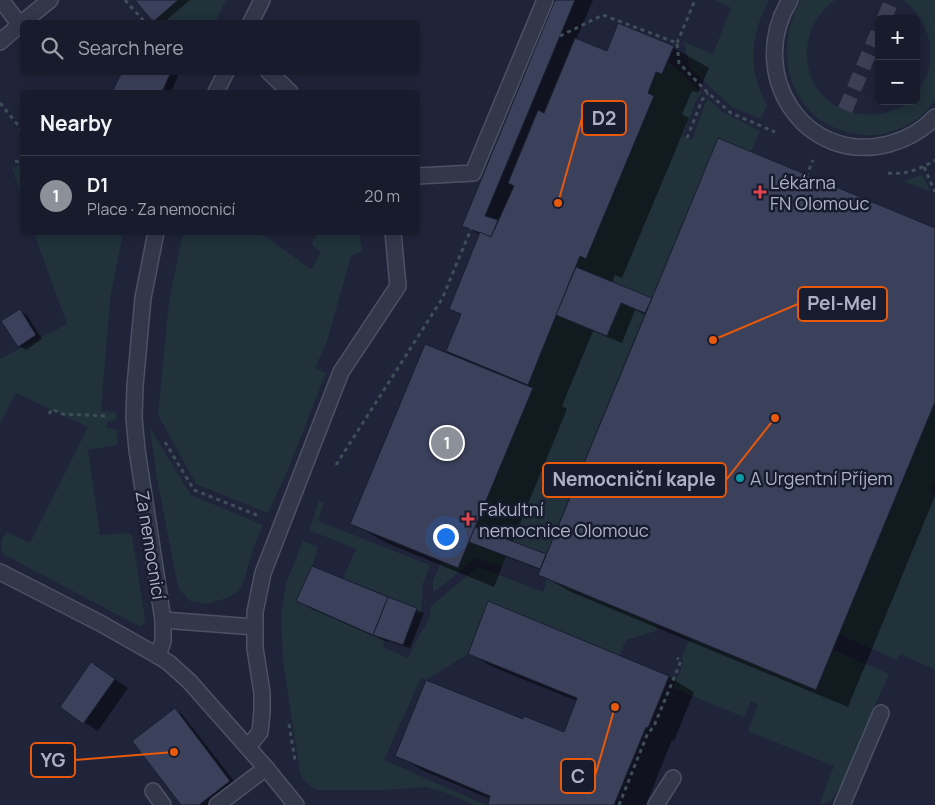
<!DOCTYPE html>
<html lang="en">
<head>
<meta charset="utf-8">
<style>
  :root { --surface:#171b2c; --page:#202434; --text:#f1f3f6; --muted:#9ea1a9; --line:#363948; --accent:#8c9099 }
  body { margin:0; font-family:Manrope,sans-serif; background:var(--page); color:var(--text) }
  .controls { position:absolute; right:15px; top:15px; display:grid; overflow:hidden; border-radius:8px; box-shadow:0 2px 12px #0003 }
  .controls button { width:45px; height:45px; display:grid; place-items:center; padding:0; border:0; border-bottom:1px solid var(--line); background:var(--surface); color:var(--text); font:25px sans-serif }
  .you { position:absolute; left:445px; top:536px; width:18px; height:18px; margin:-12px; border:4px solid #fff; border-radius:50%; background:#1a73e8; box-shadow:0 0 0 8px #1a73e833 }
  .badge { display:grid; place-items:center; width:32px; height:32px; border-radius:50%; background:var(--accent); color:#fff; font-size:16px; font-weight:700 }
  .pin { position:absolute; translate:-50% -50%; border:2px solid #fff; box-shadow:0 1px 5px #0006 }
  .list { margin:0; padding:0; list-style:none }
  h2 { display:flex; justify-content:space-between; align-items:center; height:65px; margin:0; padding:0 20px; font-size:21px }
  h2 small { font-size:16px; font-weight:400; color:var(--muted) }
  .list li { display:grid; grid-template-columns:32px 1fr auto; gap:15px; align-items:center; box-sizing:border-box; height:80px; padding:0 20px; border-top:1px solid var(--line) }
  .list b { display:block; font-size:19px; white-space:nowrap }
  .list p { margin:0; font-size:16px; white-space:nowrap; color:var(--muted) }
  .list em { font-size:16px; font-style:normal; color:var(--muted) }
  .icon { flex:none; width:28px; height:28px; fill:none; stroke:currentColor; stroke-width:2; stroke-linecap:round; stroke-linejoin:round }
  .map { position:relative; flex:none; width:935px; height:805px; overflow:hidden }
  .search { position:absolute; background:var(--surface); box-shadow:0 2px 12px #0003; left:20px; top:20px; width:400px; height:55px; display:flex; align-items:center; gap:12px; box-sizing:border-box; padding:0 18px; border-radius:8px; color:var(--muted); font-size:19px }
  .panel { position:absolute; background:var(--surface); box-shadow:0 2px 12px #0003; left:20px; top:90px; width:400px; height:145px; border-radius:8px }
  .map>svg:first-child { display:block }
</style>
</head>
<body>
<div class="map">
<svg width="935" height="805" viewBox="0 0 935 805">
  <rect width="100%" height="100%" fill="#1f243a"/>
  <!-- grass -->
  <g fill="#21323b">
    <polygon points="178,0 226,0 215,22 153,22"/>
    <path d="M 714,0 L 769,0 C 750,36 747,69 767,105 L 761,119 L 732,107 L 690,68 L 684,42 L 713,54 L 731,8 Z"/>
    <path d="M 801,0 L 835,0 C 791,31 800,101 854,113 C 868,116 883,115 896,109 C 904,106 907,101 916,101 C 916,91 924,83 928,73 C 935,46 926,15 902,0 L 935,0 L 935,100 C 924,116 911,125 893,131 C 877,137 860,136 844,131 C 787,114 773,48 801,0 Z"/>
    <polygon points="668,61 702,93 696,100 683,136 692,140 705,104 708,99 724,113 760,131 751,152 718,139 652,298 576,267 580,256 587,258 654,97 648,93 656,72 662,74"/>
    <polygon points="21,165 22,165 22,199 12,168"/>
    <polygon points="922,175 931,192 903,181"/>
    <path d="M 34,233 L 123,233 L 110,300 L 101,411 L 114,412 L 117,415 L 116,420 L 107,422 L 107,428 L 117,429 L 117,445 L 88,450 L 100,535 L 130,533 L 132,536 L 145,618 L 144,623 L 141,626 L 137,625 L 3,554 C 0,545 0,539 7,532 L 30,543 L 88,427 L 16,393 L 0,423 L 0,359 L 67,324 Z"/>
    <polygon points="183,233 260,233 311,269 321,253 313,246 312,242 318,233 359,233 362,251 351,256 327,341 315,368 326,373 289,467 268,513 196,484 158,415 169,301"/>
    <polygon points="621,303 645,313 546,554 475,527 533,388 528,385 556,315"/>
    <polygon points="935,402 935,480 931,489 935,498 935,670 900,654 897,660 839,634"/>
    <polygon points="150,428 191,495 263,525 254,546 244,580 239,591 227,598 207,604 190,601 179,589 177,581 157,479"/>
    <polygon points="319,501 324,502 318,521 430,565 423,583 421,615 415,613 417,608 343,578 356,549 309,530"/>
    <path d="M 303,541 L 318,547 L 312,566 L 296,602 L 385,639 L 383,647 L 408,658 L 422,629 L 424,629 L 429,618 L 431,606 L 478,567 L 543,592 L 547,579 L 659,625 L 656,631 L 626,640 L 619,656 L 488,602 L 468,654 L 426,680 L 421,678 L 384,760 L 486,805 L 474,805 L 444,792 L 426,787 L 384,790 L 317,790 C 309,785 303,781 300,772 L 283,662 L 281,614 L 287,581 Z"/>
    <polygon points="469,542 507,557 502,567 476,558 433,593 433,581 442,561 458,568"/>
    <polygon points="690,638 816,690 833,650 889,674 859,741 863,750 833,797 827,803 820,805 822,797 834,766 748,731 758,705 751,701 744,717 673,688 683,664 682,657"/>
  </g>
  <!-- shadow -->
  <g fill="#0007" fill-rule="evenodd">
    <polygon points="137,0 190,0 164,22 154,21"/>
    <path d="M 556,0 L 593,0 L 576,40 L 608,52 L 619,25 L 674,48 L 709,68 L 698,93 L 692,91 L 682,114 L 689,118 L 622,278 L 615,275 L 612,283 L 652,300 L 935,229 L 935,496 L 848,707 L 571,592 L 539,574 L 541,570 L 506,557 L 494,587 L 387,543 L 352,523 L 426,345 L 446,353 L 462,315 L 450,309 L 480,235 L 463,225 ZM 635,310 L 646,315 L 547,556 L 512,543 L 567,409 L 562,406 L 593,331 L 622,343 Z"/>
    <polygon points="123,72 171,72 178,76 171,92 114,92"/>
    <polygon points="20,311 27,315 42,339 26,350 19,346"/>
    <polygon points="312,567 424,613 410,648 388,641 387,642 312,609 298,601"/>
    <polygon points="489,603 669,677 694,692 674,741 672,740 646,805 489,805 490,799 422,770 397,755 523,721 564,734 577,701 495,668 470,654"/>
    <polygon points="92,664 128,688 98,731 61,707"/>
    <polygon points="175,710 182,714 237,785 211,805 183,805"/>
  </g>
  <!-- building -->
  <g fill="#3b405b" stroke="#1a1e31">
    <polygon points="135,0 178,0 153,22"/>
    <polygon points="555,0 575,0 485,216 498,220 491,237 462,226"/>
    <polygon points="618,23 674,46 662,74 656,72 648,93 654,96 586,259 580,256 528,385 446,351 461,314 449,309 480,232 491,237 514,186 508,183 538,110 544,113 575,38 607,51"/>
    <polygon points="122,72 171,72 162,92 112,92"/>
    <polygon points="718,138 935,228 935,402 816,690 538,575"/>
    <polygon points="576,267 652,298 645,313 621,303 607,336 556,315"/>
    <polygon points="20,309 36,335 18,347 1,321"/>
    <polygon points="425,344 533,388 458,568 350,524"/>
    <polygon points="475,527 546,554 540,569 469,542"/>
    <polygon points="312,566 388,597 373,635 296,601"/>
    <polygon points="388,597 417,608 403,645 373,635"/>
    <polygon points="488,601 669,676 648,728 646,727 614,805 488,805 490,796 395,756 426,680 523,719 524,716 564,732 577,698 468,654"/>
    <polygon points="91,662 115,679 83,724 60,707"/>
    <polygon points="175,708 230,781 199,805 181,805 132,741"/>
  </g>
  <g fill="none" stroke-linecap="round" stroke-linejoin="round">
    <!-- minor-tunnel -->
    <g stroke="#3b4056" stroke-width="15" stroke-dasharray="15 8" stroke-linecap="butt">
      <polyline points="884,19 892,0"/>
      <polyline points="845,110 879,30"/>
    </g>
    <defs>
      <g id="minor">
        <polyline points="1,0 20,25"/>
        <path d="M 790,0 C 745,73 804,166 889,144 C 907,139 922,131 935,117"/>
        <polyline points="23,22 50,0"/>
        <polyline points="251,22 262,0"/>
        <polyline points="0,42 22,23"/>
        <polyline points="269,72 290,92"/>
        <polyline points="216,92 226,72"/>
        <polyline points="418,176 473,173 545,0"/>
        <polyline points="156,232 143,298 135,386 134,418 137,450 163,620 163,641 158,656"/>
        <polyline points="0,572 100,623 158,656 169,663 189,681 266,768 296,805"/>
        <polyline points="163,620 255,627"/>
        <polyline points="248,747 260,732 262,712 262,693 255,648 255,612 263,573 341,372 398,286 393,232"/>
        <polyline points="153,791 163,805"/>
        <polyline points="217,805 266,768"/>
        <polyline points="656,805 673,778"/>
        <polyline points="842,805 881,713"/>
      </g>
    </defs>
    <!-- minor casing -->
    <use href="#minor" stroke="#4d5165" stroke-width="18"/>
    <!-- path -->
    <g stroke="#3f4f59" stroke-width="3" stroke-dasharray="4 4" stroke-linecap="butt">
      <polyline points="125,0 143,20 147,22"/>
      <polyline points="560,36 603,15 677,43 679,63 708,93 731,113 775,132"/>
      <polyline points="677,43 695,0"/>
      <polyline points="0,103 22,130"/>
      <polyline points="687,138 702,100 708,93"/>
      <polyline points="15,161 22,163"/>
      <polyline points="924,167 935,192"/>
      <path d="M 888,173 C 905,175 921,169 935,160"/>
      <polyline points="806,177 813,160"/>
      <polyline points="49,414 52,409 62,414 107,416"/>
      <polyline points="165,442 194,490 257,515"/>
      <polyline points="336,465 442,299 471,229"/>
      <polyline points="289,724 295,760"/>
      <polyline points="619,805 647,735 654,726 681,661 677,658"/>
    </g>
    <!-- minor -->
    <use href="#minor" stroke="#33374a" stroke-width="15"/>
  </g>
  <!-- markers -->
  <g fill="#e0444e" stroke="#181c2f" stroke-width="2">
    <path d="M757.5 184.5h5v5h5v5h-5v5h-5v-5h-5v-5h5z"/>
    <path d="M465.5 511.5h5v5h5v5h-5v5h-5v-5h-5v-5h5z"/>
  </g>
  <circle fill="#0f9aa8" stroke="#181c2f" stroke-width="2" cx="740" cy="478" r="5"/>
  <g text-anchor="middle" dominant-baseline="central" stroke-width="5" stroke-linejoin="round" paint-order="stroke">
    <!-- poi labels -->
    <g font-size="18" fill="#adb1c7" stroke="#181c2f" text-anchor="start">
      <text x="770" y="182">Lékárna<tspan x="770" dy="21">FN Olomouc</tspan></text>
      <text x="750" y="478">A Urgentní Příjem</text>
      <text x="479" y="509">Fakultní<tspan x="479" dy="21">nemocnice Olomouc</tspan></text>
    </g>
    <!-- street labels -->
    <g font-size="18" fill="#adb1c7" stroke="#181c2f">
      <text transform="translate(151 545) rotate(81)">Za nemocnicí</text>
    </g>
  </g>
  <!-- callouts -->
  <path fill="none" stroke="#e8590c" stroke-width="2" d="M558 203L582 118M713 340L798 304M775 418L726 480M174 752L75 760M615 707L595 776"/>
  <g fill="#e8590c" stroke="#181c2f" stroke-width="2">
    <circle cx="558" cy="203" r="5"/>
    <circle cx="713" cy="340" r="5"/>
    <circle cx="775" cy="418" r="5"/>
    <circle cx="174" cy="752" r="5"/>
    <circle cx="615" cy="707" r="5"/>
  </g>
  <g fill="#181c2f" stroke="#e8590c" stroke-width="2">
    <rect x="582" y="101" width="44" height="34" rx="5"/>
    <rect x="798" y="287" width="89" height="34" rx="5"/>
    <rect x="543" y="463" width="183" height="34" rx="5"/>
    <rect x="31" y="743" width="44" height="34" rx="5"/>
    <rect x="561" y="759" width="34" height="34" rx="5"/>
  </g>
  <g font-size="19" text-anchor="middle" font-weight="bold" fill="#adb1c7">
    <text x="604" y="125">D2</text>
    <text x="842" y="310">Pel-Mel</text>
    <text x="634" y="486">Nemocniční kaple</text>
    <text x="53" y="767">YG</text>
    <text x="578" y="783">C</text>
  </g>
</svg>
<div class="controls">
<button>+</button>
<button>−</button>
</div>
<div class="you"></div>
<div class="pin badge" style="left:447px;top:443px">1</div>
<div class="search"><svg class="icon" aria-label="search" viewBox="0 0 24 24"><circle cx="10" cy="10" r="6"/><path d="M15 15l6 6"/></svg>Search here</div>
<section class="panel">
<h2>Nearby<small></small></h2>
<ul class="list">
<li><span class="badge">1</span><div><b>D1</b><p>Place · Za nemocnicí</p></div><em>20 m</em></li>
</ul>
</section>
</div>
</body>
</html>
